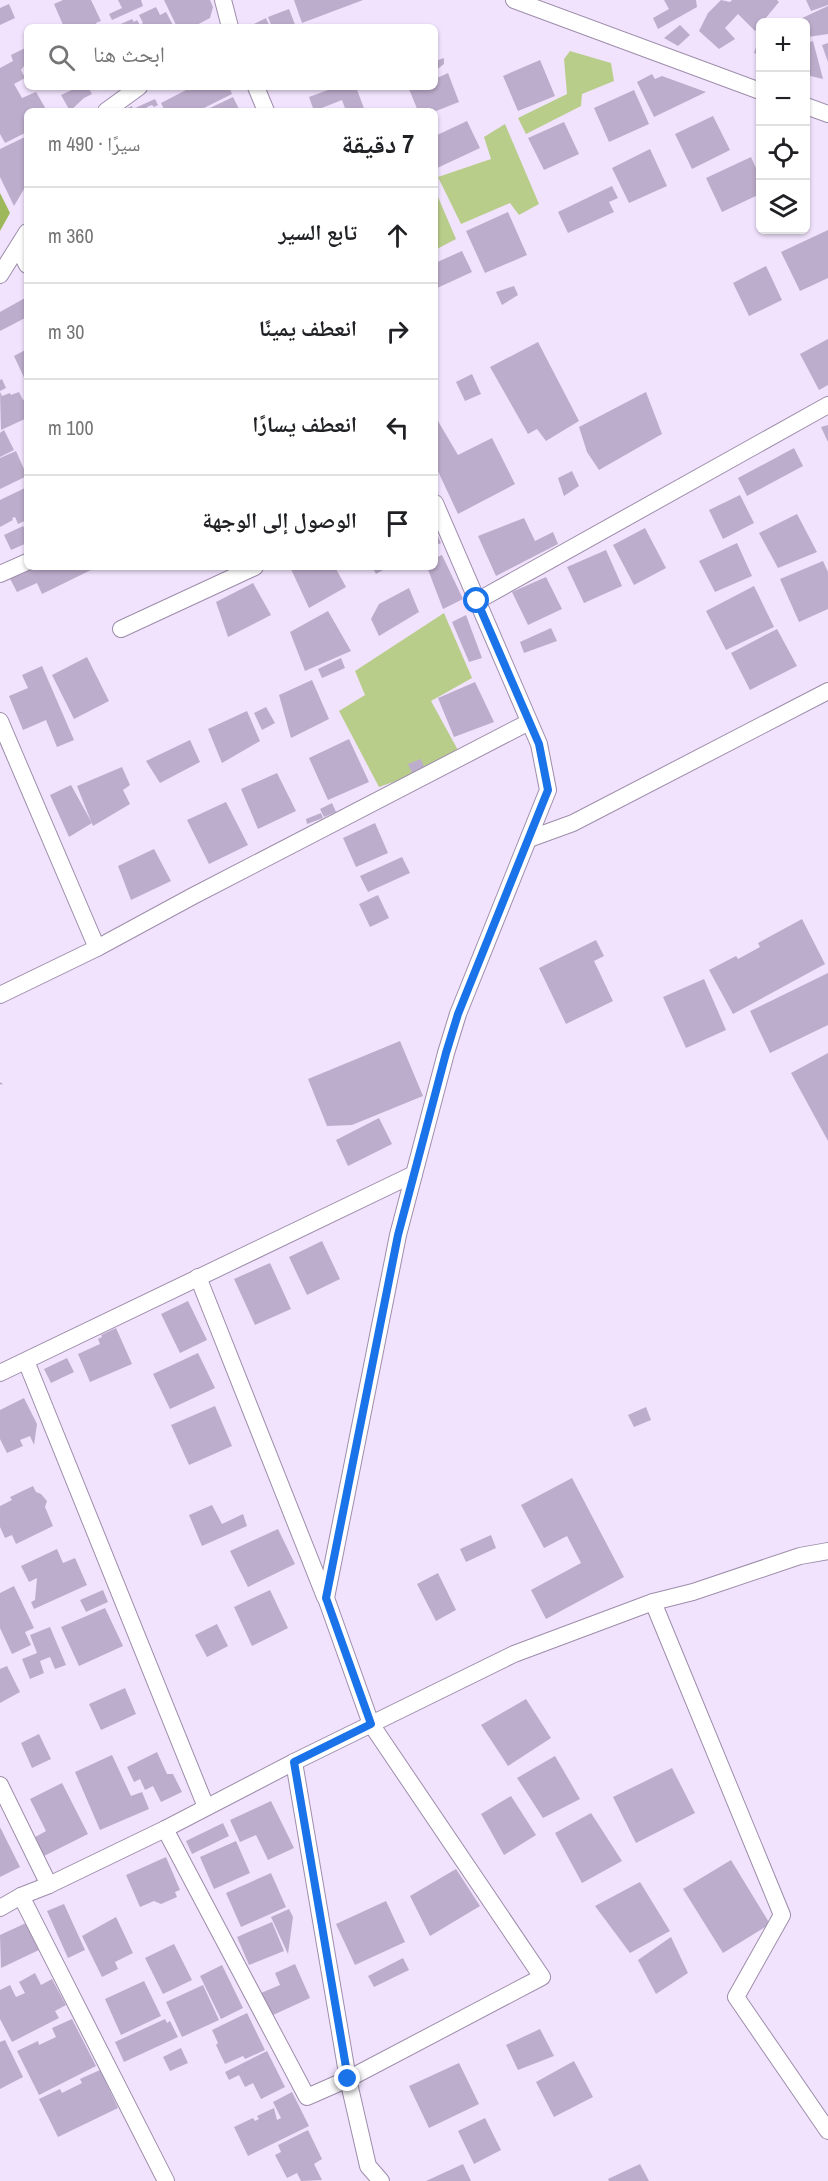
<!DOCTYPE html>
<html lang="ar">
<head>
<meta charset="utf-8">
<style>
  :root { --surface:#fff; --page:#f6f6f6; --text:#202124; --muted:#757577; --line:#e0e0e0 }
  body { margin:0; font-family:"Archivo Narrow","Noto Naskh Arabic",sans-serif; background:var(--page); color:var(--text); direction:rtl }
  .controls { position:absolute; right:18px; top:18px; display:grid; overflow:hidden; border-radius:9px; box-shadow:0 2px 4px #0004 }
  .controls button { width:54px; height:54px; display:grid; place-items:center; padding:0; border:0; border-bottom:2px solid var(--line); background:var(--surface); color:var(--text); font:30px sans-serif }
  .stop { position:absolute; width:18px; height:18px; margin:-14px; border:4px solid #1a73e8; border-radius:50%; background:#fff }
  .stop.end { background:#1a73e8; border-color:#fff; box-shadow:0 2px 6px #0008 }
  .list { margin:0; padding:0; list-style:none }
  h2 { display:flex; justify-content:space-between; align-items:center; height:78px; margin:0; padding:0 24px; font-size:26px }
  h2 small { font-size:20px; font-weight:400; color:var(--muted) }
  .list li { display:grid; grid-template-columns:39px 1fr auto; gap:18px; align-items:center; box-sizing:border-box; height:96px; padding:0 24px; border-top:2px solid var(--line) }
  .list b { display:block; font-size:22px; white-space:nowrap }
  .list em { font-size:20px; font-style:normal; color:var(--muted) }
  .icon { flex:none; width:33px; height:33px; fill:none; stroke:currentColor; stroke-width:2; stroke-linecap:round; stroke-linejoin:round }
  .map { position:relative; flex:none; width:828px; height:2181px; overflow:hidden; direction:ltr }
  .search { position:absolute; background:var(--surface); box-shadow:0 2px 4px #0004; left:24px; top:24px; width:414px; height:66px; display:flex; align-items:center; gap:15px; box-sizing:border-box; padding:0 21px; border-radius:9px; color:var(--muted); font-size:22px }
  .panel { position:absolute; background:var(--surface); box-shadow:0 2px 4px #0004; left:24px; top:108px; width:414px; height:462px; border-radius:9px; direction:rtl }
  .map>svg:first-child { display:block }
</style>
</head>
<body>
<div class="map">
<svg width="828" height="2181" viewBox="0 0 828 2181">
  <rect width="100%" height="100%" fill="#f1e3fd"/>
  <!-- green -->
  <g fill="#b9cd8b">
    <polygon points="570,51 611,63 614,81 582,94 581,106 526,134 518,118 567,94 564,59"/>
    <polygon points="505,124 539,204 519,215 510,203 461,224 438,177 491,159 484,137"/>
    <polygon points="435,190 456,239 435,250"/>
    <polygon points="444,613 472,678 431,701 459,752 419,773 379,787 339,711 365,695 355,671"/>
  </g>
  <!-- forest -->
  <polygon fill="#9db75b" points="0,193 10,213 0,231"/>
  <!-- building -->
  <g fill="#bdadcc">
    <polygon points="63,0 91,0 101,21 96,23 97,26 95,27 64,27 54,4"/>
    <polygon points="118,0 141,0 143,6 112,20 109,14 122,8"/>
    <polygon points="164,0 210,0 213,7 210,18 193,27 177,27"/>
    <polygon points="294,0 363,0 302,23"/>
    <polygon points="664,0 696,0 697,7 658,29 653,18 669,9"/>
    <polygon points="721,0 730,2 732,0 777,0 779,2 755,31 738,14 725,28 735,39 719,49 699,31 708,13"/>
    <polygon points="806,0 828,0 828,5 811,11"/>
    <polygon points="9,4 15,18 0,25 0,8"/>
    <polygon points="828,6 828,34 808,37 806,22 802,22 800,19"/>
    <polygon points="156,7 160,15 166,12 174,27 114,27 132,19 134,22 137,20 140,25 143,23 139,15"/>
    <polygon points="289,9 296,27 272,27 268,17"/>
    <polygon points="266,18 270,27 255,27 254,24"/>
    <polygon points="680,25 690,35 678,46 664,38"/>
    <polygon points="760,35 760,55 754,53"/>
    <polygon points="813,41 823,79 806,75 806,43"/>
    <polygon points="828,43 828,62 822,45"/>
    <polygon points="25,48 27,62 21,70 25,78 14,84 22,98 36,92 47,111 27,111 27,132 5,143 0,134 0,68 13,61 11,55"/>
    <polygon points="444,58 444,64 435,71 435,61"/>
    <polygon points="540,60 555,96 518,111 503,76"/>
    <polygon points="448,73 459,102 436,111 418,111 409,89 415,87 435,87 435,79"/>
    <polygon points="652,74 655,79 662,76 706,92 654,117 637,82"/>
    <polygon points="78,87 88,87 92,94 84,98 70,111 61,95"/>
    <polygon points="192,87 229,87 232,94 198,111 165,111 161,103"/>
    <polygon points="326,87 356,87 365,111 346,111 342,100 314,111 309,97 328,90"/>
    <polygon points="634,90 649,124 609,142 594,108"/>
    <polygon points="233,97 240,111 212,111 210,108"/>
    <polygon points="155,99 158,105 154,107 152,105 147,107 147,111 136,111 135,108"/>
    <polygon points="132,106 134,111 120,111"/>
    <polygon points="713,116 730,150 692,169 675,134"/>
    <polygon points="467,121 480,148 435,169 435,136"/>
    <polygon points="564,122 579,154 544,170 528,138"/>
    <polygon points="27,136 27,184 14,206 0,177 0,149"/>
    <polygon points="650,149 667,186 629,203 612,168"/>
    <polygon points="751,157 760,177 760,194 722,212 706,178"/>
    <polygon points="612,186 618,198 609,202 614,212 568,233 558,212"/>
    <polygon points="508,212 527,255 485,273 466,231"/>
    <polygon points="828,230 828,278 800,291 781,252"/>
    <polygon points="462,251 472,272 435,289 435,263"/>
    <polygon points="766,266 782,300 749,316 733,283"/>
    <polygon points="514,286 518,295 502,305 496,292"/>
    <polygon points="25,298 27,317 0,331 0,312"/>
    <polygon points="828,339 828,385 819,390 800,354"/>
    <polygon points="538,342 579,421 546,441 537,429 528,434 490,367"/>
    <polygon points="27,349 27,384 14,356"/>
    <polygon points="472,374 481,394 465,401 456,382"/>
    <polygon points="2,379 6,388 0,391 0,380"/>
    <polygon points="0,392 2,396 10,393 11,395 19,392 23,400 27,398 27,418 1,430"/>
    <polygon points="646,392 662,434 599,470 587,452 579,427"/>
    <polygon points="435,416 458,455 492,438 515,484 458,514 435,465"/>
    <polygon points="828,425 828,442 821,427"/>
    <polygon points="4,430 14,450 0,457 0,433"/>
    <polygon points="794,448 803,466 747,496 738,478"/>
    <polygon points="16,451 27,476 0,489 0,458"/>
    <polygon points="572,471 579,486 564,496 558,478"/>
    <polygon points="27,487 27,520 18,524 15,517 12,518 13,520 0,527 0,500"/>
    <polygon points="740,495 754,523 723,539 709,510"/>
    <polygon points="797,514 817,552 778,568 759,533"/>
    <polygon points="524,518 535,541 553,532 558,544 496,576 478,536"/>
    <polygon points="23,526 27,533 27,543 11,550 4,535"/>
    <polygon points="645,528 666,568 634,585 613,545"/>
    <polygon points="435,530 441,543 435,546"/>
    <polygon points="737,543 752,576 715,592 699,561"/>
    <polygon points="606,550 622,586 584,603 567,567"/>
    <polygon points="442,555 463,599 443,609 427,567 435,567 435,558"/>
    <polygon points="823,561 828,572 828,609 799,622 780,579"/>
    <polygon points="28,567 90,567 91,570 42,594 37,583 17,592 8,575"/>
    <polygon points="290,567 335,567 346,587 309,608"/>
    <polygon points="372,567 388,567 376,574"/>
    <polygon points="546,577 562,609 528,625 512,592"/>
    <polygon points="253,583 271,615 228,637 216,602"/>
    <polygon points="754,586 774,627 726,650 706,611"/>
    <polygon points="409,588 419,612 379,636 371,619 379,604"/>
    <polygon points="328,611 351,651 305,671 290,632"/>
    <polygon points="466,615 482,658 469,662 452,622"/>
    <polygon points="551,628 557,641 524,653 520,642"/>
    <polygon points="777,629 797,666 750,690 731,653"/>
    <polygon points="87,657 109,701 74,719 52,675"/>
    <polygon points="341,658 345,668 322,678 318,669"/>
    <polygon points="42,666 74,740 57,747 46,720 23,730 9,696 28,688 22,675"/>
    <polygon points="312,680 329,719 291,738 279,695"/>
    <polygon points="475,682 494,722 454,737 438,698"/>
    <polygon points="266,707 275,723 262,730 254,713"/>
    <polygon points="247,711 260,741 222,763 208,729"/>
    <polygon points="349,739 369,782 328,800 309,758"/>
    <polygon points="190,740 200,762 160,783 146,761"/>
    <polygon points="421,759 424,767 412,773 408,764"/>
    <polygon points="122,767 130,785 123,790 130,804 93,826 77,786"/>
    <polygon points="277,773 296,811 258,829 241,789"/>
    <polygon points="71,785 92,823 69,837 50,795"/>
    <polygon points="226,802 248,845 209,864 187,820"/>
    <polygon points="332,803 336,812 324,817 320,809"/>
    <polygon points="321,813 323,818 307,824 306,819"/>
    <polygon points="375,823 388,853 356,867 343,838"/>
    <polygon points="154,849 171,881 131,900 118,866"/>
    <polygon points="402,857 410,873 368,892 360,876"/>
    <polygon points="378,895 389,918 370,927 359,904"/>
    <polygon points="802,919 825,964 733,1014 709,970 736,956 738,959 760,947 758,943"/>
    <polygon points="596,940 604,956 594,961 613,1001 566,1024 539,968"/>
    <polygon points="828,973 828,1025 770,1053 750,1011"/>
    <polygon points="704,979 726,1030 686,1048 663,997"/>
    <polygon points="400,1041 423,1096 352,1125 327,1126 308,1079"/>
    <polygon points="828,1053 828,1141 791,1073"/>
    <polygon points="379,1118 392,1144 348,1166 336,1140"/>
    <polygon points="322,1241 340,1279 307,1295 289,1257"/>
    <polygon points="270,1263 291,1309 255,1325 234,1279"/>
    <polygon points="188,1301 207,1340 180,1353 161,1314"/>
    <polygon points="116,1328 132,1364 90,1382 78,1354 100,1344 98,1339 102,1337 101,1335"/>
    <polygon points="198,1353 215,1388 170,1409 153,1374"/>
    <polygon points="67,1358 74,1372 51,1383 44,1369"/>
    <polygon points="24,1398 37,1424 34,1445 30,1436 20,1440 23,1446 7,1453 0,1439 0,1410"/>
    <polygon points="215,1406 232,1446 189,1465 171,1425"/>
    <polygon points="646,1407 651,1420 634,1427 628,1415"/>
    <polygon points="572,1478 624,1577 546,1619 531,1590 581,1563 567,1536 544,1548 521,1505"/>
    <polygon points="33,1486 36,1492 41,1494 47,1501 45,1507 53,1526 16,1544 12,1535 5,1538 0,1527 0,1506 12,1500 10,1497"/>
    <polygon points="212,1505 222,1524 243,1514 247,1526 202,1546 189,1515"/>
    <polygon points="278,1529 295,1564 248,1587 230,1551"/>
    <polygon points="491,1535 496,1548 466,1562 460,1549"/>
    <polygon points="57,1549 63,1563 75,1558 87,1585 34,1609 31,1602 35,1600 37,1578 29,1582 21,1566"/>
    <polygon points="438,1573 456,1610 436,1621 417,1584"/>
    <polygon points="14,1586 34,1628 25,1632 31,1645 12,1654 0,1628 0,1593"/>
    <polygon points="103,1590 108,1602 86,1612 80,1600"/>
    <polygon points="270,1590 288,1628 252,1646 234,1607"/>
    <polygon points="105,1608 123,1646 79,1666 61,1627"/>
    <polygon points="217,1624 228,1646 207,1657 195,1635"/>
    <polygon points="50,1627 66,1665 55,1669 50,1657 40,1661 44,1673 30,1679 22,1659 37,1653 30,1635"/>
    <polygon points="7,1666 20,1692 0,1703 0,1669"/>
    <polygon points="125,1688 136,1714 101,1730 89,1704"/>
    <polygon points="526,1699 551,1738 508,1766 481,1725"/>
    <polygon points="39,1734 51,1759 32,1768 21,1743"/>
    <polygon points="157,1752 167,1774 173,1774 182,1792 161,1802 153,1786 145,1790 140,1779 134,1782 127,1767"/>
    <polygon points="112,1755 131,1796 142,1792 149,1809 100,1830 75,1772"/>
    <polygon points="555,1756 580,1799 543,1818 517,1778"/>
    <polygon points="672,1768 695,1813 636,1843 613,1797"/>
    <polygon points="62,1783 88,1834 40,1858 30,1840 46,1831 30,1799"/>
    <polygon points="511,1796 536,1835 504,1855 481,1814"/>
    <polygon points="271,1801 294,1848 268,1860 256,1835 240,1842 230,1820"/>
    <polygon points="591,1813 622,1861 582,1883 555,1833"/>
    <polygon points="223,1823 229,1836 192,1854 186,1841"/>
    <polygon points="0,1827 20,1867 0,1877"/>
    <polygon points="236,1841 250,1873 214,1889 200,1857"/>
    <polygon points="166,1857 180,1890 175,1892 177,1897 161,1904 154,1901 140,1907 126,1875"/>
    <polygon points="731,1860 770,1924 723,1953 683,1889"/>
    <polygon points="456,1869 480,1906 430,1936 410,1896"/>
    <polygon points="271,1873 286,1907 241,1927 226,1893"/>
    <polygon points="640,1882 670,1931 630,1953 595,1906"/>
    <polygon points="386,1901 405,1942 355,1965 336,1924"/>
    <polygon points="64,1904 85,1950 68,1958 47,1911"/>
    <polygon points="289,1909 293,1917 288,1954 271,1917"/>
    <polygon points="116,1917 133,1953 115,1962 118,1969 102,1977 82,1936"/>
    <polygon points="272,1922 284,1951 249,1965 237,1937"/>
    <polygon points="26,1923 39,1950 1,1968 0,1935"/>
    <polygon points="671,1937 688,1973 656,1994 638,1960"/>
    <polygon points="174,1944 192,1980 163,1994 145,1958"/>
    <polygon points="403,1958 409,1970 374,1987 368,1976"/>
    <polygon points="295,1964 310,1998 271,2016 261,1993 280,1985 275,1973"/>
    <polygon points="222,1965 243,2008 221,2019 200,1976"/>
    <polygon points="35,1973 41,1985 52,1979 66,2005 55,2011 59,2018 12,2042 0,2019 0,1990 10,1985 16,1997 25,1993 19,1982"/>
    <polygon points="144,1981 161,2016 121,2035 105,1999"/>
    <polygon points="203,1985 219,2020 182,2037 166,2002"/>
    <polygon points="247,2013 265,2050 245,2059 243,2056 225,2064 216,2045 218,2043 212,2030"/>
    <polygon points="72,2019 96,2066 39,2095 17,2051 38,2041 39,2045 56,2037 52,2028"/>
    <polygon points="165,2019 167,2023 170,2021 178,2037 124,2062 115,2042"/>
    <polygon points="540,2029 554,2056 518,2070 506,2045"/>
    <polygon points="5,2040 23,2077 0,2089 0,2042"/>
    <polygon points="181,2048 188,2063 170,2071 163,2057"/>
    <polygon points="267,2051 285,2087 261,2099 253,2083 245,2087 239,2075 229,2080 225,2072"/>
    <polygon points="574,2061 593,2097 554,2117 536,2082"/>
    <polygon points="459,2063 479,2104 429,2128 409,2086"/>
    <polygon points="100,2070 118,2108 58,2137 39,2099 60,2089 62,2093 82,2083 80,2079"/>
    <polygon points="292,2092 309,2126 248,2156 234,2127 253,2118 255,2121 259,2119 257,2116 274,2108 277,2120 281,2118 273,2102"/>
    <polygon points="485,2118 501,2150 474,2164 458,2131"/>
    <polygon points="308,2130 322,2159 314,2164 322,2180 301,2181 297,2173 287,2178 275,2155 281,2152 278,2145"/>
    <polygon points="463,2164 471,2181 426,2181"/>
    <polygon points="640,2164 649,2181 609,2181 608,2179"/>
  </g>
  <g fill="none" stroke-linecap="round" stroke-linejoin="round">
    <defs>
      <g id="street">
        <polyline points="223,0 230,27"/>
        <polyline points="514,0 760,91"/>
        <polyline points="256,87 266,111"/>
        <polyline points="806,106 828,114"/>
        <polyline points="106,111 139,87"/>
        <polyline points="18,247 27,265"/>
        <polyline points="0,275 27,232"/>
        <polyline points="0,574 27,562"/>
        <polyline points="477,601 828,405"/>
        <polyline points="121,629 255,567"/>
        <polyline points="0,721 97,948"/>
        <polyline points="529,839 573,823 828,691"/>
        <polyline points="0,995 97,948 193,896 529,722"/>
        <polyline points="198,1277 325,1597"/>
        <polyline points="26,1361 206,1807"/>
        <polyline points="0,1373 414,1174"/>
        <polyline points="653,1602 782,1915 736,1997 828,2131"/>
        <polyline points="294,1762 348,2079 368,2166 381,2181"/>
        <polyline points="0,1785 49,1885"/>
        <polyline points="165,1829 307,2097 348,2079 542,1977 371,1724 326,1598 398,1235 446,1053 458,1014 548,790 539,744 435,503"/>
        <polyline points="21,1896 166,2181"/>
        <polyline points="0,1908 21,1896 49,1885 165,1829 294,1762 514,1654 653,1602 693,1592 800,1556 828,1551"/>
      </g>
    </defs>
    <!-- street casing -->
    <use href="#street" stroke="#9d8dab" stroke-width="18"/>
    <!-- path -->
    <polyline stroke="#b2a6bc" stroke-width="4" stroke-dasharray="1.5 4.5" stroke-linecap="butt" points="0,1084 1,1081"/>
    <!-- street -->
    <use href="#street" stroke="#fff" stroke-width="16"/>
  </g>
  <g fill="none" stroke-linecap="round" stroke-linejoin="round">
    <!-- route -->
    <polyline stroke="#1a73e8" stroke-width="8" points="348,2079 294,1762 371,1724 326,1598 398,1235 446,1053 458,1014 548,790 539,744 477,601"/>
  </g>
</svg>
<div class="controls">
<button>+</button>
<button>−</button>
<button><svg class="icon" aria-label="locate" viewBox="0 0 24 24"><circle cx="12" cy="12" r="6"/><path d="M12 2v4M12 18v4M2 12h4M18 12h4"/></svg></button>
<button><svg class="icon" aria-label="layers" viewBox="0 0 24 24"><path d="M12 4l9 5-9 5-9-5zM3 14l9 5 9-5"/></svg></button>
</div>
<div class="stop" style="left:477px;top:601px"></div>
<div class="stop end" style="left:348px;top:2079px"></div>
<div class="search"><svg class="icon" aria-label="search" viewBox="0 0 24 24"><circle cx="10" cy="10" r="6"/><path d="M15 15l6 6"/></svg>ابحث هنا</div>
<section class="panel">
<h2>7 دقيقة<small>سيرًا · 490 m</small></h2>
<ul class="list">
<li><svg class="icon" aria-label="ahead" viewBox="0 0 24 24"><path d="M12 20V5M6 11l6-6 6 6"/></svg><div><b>تابع السير</b></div><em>360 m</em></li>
<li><svg class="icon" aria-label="right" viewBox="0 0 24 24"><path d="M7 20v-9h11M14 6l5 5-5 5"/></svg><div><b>انعطف يمينًا</b></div><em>30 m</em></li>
<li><svg class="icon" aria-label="left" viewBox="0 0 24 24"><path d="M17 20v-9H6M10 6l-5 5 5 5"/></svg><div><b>انعطف يسارًا</b></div><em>100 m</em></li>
<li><svg class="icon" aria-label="arrive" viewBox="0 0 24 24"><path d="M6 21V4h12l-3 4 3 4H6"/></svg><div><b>الوصول إلى الوجهة</b></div></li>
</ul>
</section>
</div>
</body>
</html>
